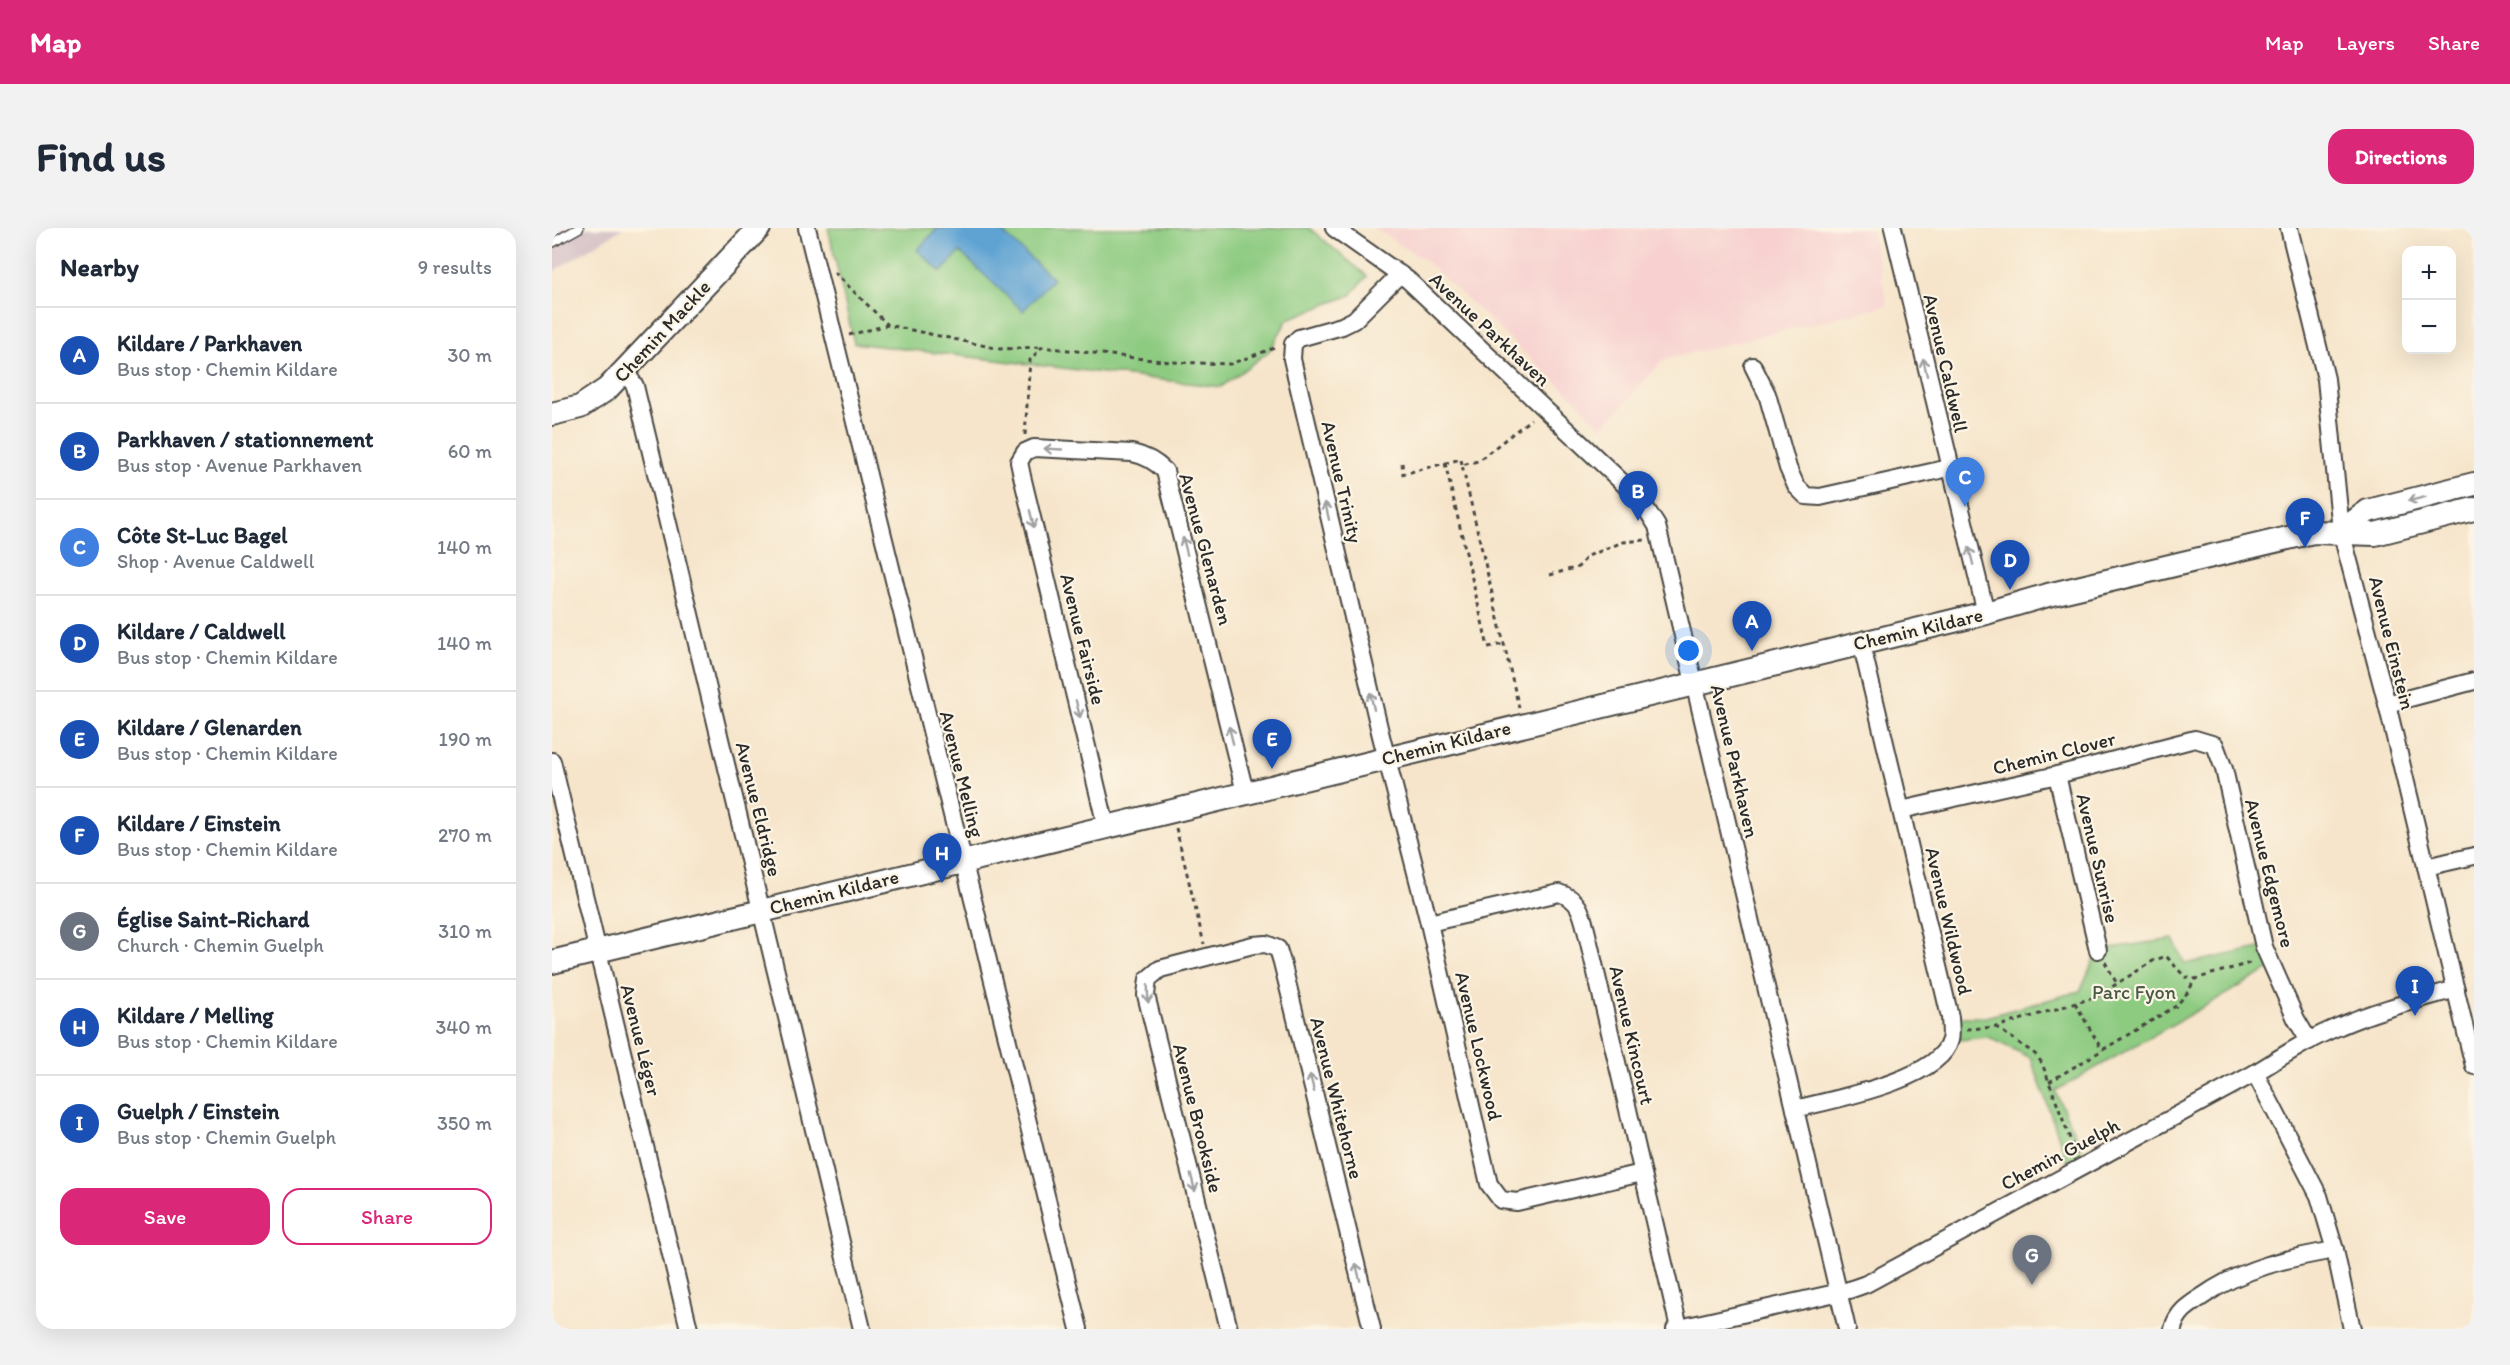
<!DOCTYPE html>
<html lang="en">
<head>
<meta charset="utf-8">
<style>
  :root { --surface:#fff; --page:#f2f2f3; --text:#1f2937; --muted:#747a83; --line:#e0e1e3; --accent:#db2777 }
  body { margin:0; font-family:Itim,sans-serif; background:var(--page); color:var(--text) }
  .controls { position:absolute; right:18px; top:18px; display:grid; overflow:hidden; border-radius:12px; box-shadow:0 6px 24px #0002 }
  .controls button { width:54px; height:54px; display:grid; place-items:center; padding:0; border:0; border-bottom:2px solid var(--line); background:var(--surface); color:var(--text); font:30px sans-serif }
  .you { position:absolute; left:1137px; top:423px; width:21px; height:21px; margin:-15px; border:4px solid #fff; border-radius:50%; background:#1a73e8; box-shadow:0 0 0 9px #1a73e833 }
  .badge { display:grid; place-items:center; width:39px; height:39px; border-radius:50%; background:var(--accent); color:#fff; font-size:20px; font-weight:700 }
  .pin { position:absolute; translate:-50% -50px; filter:drop-shadow(0 2px 3px #0008) }
  .pin::after { content:''; position:absolute; top:32px; width:21px; height:18px; background:inherit; clip-path:polygon(0 0,100% 0,50% 100%) }
  .list { margin:0; padding:0; list-style:none }
  h2 { display:flex; justify-content:space-between; align-items:center; height:78px; margin:0; padding:0 24px; font-size:26px }
  h2 small { font-size:20px; font-weight:400; color:var(--muted) }
  .list li { display:grid; grid-template-columns:39px 1fr auto; gap:18px; align-items:center; box-sizing:border-box; height:96px; padding:0 24px; border-top:2px solid var(--line) }
  .list b { display:block; font-size:22px; white-space:nowrap }
  .list p { margin:0; font-size:20px; white-space:nowrap; color:var(--muted) }
  .list em { font-size:20px; font-style:normal; color:var(--muted) }
  .actions { display:flex; gap:12px; padding:18px 24px }
  .actions a { flex:1; padding:14px 0; border:2px solid var(--accent); border-radius:18px; text-align:center; font-size:21px; color:var(--accent) }
  .actions .main { background:var(--accent); color:#fff }
  .map { position:relative; flex:none; width:1922px; height:1101px; overflow:hidden; border-radius:18px }
  header { display:flex; align-items:center; gap:36px; box-sizing:border-box; height:84px; padding:0 30px; background:var(--accent); color:#fff }
  header strong { font-size:28px }
  nav { display:flex; gap:33px; margin-inline-start:auto; font-size:21px }
  .intro { display:flex; align-items:center; justify-content:space-between; box-sizing:border-box; height:144px; padding:0 36px }
  h1 { margin:0; font-size:42px }
  .button { padding:15px 27px; border-radius:18px; background:var(--accent); color:#fff; font-size:21px; font-weight:700 }
  main { display:flex; gap:36px; padding:0 36px }
  aside { flex:1; background:var(--surface); border-radius:18px; box-shadow:0 6px 24px #0002 }
  .map>svg:first-child { display:block }
</style>
</head>
<body>
<header>
<strong>Map</strong>
<nav><a>Map</a><a>Layers</a><a>Share</a></nav>
</header>
<div class="intro"><h1>Find us</h1><a class="button">Directions</a></div>
<main>
<aside>
<h2>Nearby<small>9 results</small></h2>
<ul class="list">
<li><span class="badge" style="background:#1a4fb4">A</span><div><b>Kildare / Parkhaven</b><p>Bus stop · Chemin Kildare</p></div><em>30 m</em></li>
<li><span class="badge" style="background:#1a4fb4">B</span><div><b>Parkhaven / stationnement</b><p>Bus stop · Avenue Parkhaven</p></div><em>60 m</em></li>
<li><span class="badge" style="background:#3f7fe0">C</span><div><b>Côte St-Luc Bagel</b><p>Shop · Avenue Caldwell</p></div><em>140 m</em></li>
<li><span class="badge" style="background:#1a4fb4">D</span><div><b>Kildare / Caldwell</b><p>Bus stop · Chemin Kildare</p></div><em>140 m</em></li>
<li><span class="badge" style="background:#1a4fb4">E</span><div><b>Kildare / Glenarden</b><p>Bus stop · Chemin Kildare</p></div><em>190 m</em></li>
<li><span class="badge" style="background:#1a4fb4">F</span><div><b>Kildare / Einstein</b><p>Bus stop · Chemin Kildare</p></div><em>270 m</em></li>
<li><span class="badge" style="background:#6b7280">G</span><div><b>Église Saint-Richard</b><p>Church · Chemin Guelph</p></div><em>310 m</em></li>
<li><span class="badge" style="background:#1a4fb4">H</span><div><b>Kildare / Melling</b><p>Bus stop · Chemin Kildare</p></div><em>340 m</em></li>
<li><span class="badge" style="background:#1a4fb4">I</span><div><b>Guelph / Einstein</b><p>Bus stop · Chemin Guelph</p></div><em>350 m</em></li>
</ul>
<div class="actions"><a class="main">Save</a><a>Share</a></div>
</aside>
<div class="map">
<svg width="1922" height="1101" viewBox="0 0 1922 1101">
  <rect width="100%" height="100%" fill="#fcf5e5"/>
  <filter id="ink" filterUnits="userSpaceOnUse"><feTurbulence type="fractalNoise" baseFrequency=".0167" numOctaves="2"/><feDisplacementMap in="SourceGraphic" scale="12" xChannelSelector="R" yChannelSelector="G"/><feConvolveMatrix kernelMatrix="1 2 1 2 8 2 1 2 1" color-interpolation-filters="sRGB"/></filter>
  <filter id="wash" filterUnits="userSpaceOnUse"><feTurbulence type="fractalNoise" baseFrequency=".008" numOctaves="4" result="noise"/><feDisplacementMap in="SourceGraphic" scale="24" xChannelSelector="R" yChannelSelector="G"/><feGaussianBlur stdDeviation="1.35" result="paint"/><feColorMatrix in="noise" values="0 0 0 0 0 0 0 0 0 0 0 0 0 0 0 0 0 1.4 0 .05"/><feComposite in="paint" operator="in"/></filter>
  <g filter="url(#wash)">
    <rect width="100%" height="100%" fill="#f6e5cb"/>
    <!-- built -->
    <polygon fill="#f7d0cf" points="822,0 1318,0 1336,77 1111,132 1050,200 1027,175 874,33"/>
    <!-- industrial -->
    <polygon fill="#d2bec5" points="0,0 71,0 0,44"/>
    <!-- green -->
    <g fill="#8dcb81" stroke="#5c7b56" stroke-width="1.5">
      <polygon points="276,0 757,0 815,48 799,67 736,91 717,123 669,159 302,115"/>
      <polygon points="1621,711 1633,736 1712,719 1720,740 1503,863 1536,935 1519,944 1479,830 1436,809 1398,813 1398,789 1434,789 1528,763 1546,722"/>
    </g>
    <!-- water -->
    <polygon fill="#5ea3d3" stroke="#44677f" stroke-width="1.5" points="386,0 446,0 501,51 471,83 408,24 389,44 365,22"/>
  </g>
  <g filter="url(#ink)">
    <g fill="none" stroke-linecap="round" stroke-linejoin="round">
      <defs>
        <polyline id="lane" points="0,15 27,0"/>
        <g id="street">
          <polyline points="255,0 527,1101"/>
          <polyline points="782,0 856,52 1073,257 1093,279 1105,298 1295,1101"/>
          <polyline points="1341,0 1434,385"/>
          <polyline points="1737,0 1774,151 1789,303 1835,476 1922,838"/>
          <polyline points="848,46 802,92 790,98 747,110 741,116 740,131 829,508 877,695 937,956 949,972 965,974 1090,945"/>
          <polyline points="1201,138 1215,166 1236,240 1244,258 1254,268 1268,269 1397,240"/>
          <polyline points="73,143 83,158 310,1101"/>
          <polyline points="1835,476 1922,453"/>
          <polyline points="0,533 137,1101"/>
          <polyline points="1505,547 1546,722"/>
          <polyline points="1349,582 1505,547 1643,511 1663,517 1672,541 1712,719 1744,791 1757,813"/>
          <path d="M 554,598 L 470,248 L 467,234 L 473,224 L 482,220 L 580,225 C 594,228 603,233 613,243 L 693,564"/>
          <polyline points="1874,639 1922,628"/>
          <path d="M 877,695 L 1007,665 C 1028,671 1030,686 1035,706 L 1127,1100"/>
          <polyline points="1703,845 1767,968 1783,1022 1800,1101"/>
          <path d="M 1243,881 C 1279,872 1388,852 1398,812 C 1400,805 1398,796 1398,789 L 1309,414"/>
          <polyline points="677,1101 594,767 596,751 608,741 701,717 714,716 726,721 730,734 820,1101"/>
          <path d="M 1123,1101 L 1297,1062 L 1314,1056 L 1703,845 C 1731,828 1758,810 1788,798 C 1825,782 1865,772 1904,761"/>
          <path d="M 1621,1101 C 1625,1084 1637,1077 1651,1068 C 1691,1040 1736,1030 1783,1022"/>
        </g>
        <g id="secondary">
          <polyline points="0,186 28,179 55,161 207,0"/>
          <polyline points="1789,303 1816,283 1922,256"/>
          <polyline points="0,734 1434,385 1496,367 1761,304 1823,306 1922,281"/>
        </g>
      </defs>
      <!-- lane casing -->
      <use href="#lane" stroke="#494743" stroke-width="11"/>
      <!-- street casing -->
      <use href="#street" stroke="#494743" stroke-width="20"/>
      <!-- secondary casing -->
      <use href="#secondary" stroke="#494743" stroke-width="26"/>
      <!-- path -->
      <g stroke="#494743" stroke-width="3" stroke-dasharray="4.5 4.5" stroke-linecap="butt">
        <polyline points="282,44 336,97"/>
        <polyline points="297,107 336,97 448,121 488,119"/>
        <polyline points="473,207 478,132 490,119 618,134 678,136 725,119"/>
        <polyline points="850,235 851,246 909,231 910,237"/>
        <polyline points="893,235 936,419 952,416"/>
        <polyline points="998,347 1026,339 1036,328 1071,314 1093,312"/>
        <polyline points="967,480 910,237 926,233 979,191"/>
        <polyline points="624,600 652,716"/>
        <polyline points="1553,734 1565,756"/>
        <polyline points="1523,775 1550,822"/>
        <polyline points="1444,799 1483,826 1490,835 1524,927"/>
        <polyline points="1415,801 1444,799 1544,769 1601,733 1614,728 1633,749 1643,751 1701,734"/>
        <polyline points="1497,854 1624,778 1636,764 1643,751"/>
      </g>
      <!-- lane -->
      <use href="#lane" stroke="#fff" stroke-width="8"/>
      <!-- street -->
      <use href="#street" stroke="#fff" stroke-width="16"/>
      <!-- secondary -->
      <use href="#secondary" stroke="#fff" stroke-width="22"/>
    </g>
    <!-- one-way arrows -->
    <defs><path id="oneway-shaft" d="M-6 0H5M1.5-3L5.5 0L1.5 3" fill="none" stroke-width="1.6" stroke-linecap="round" stroke-linejoin="round" transform="scale(1.5)"/></defs>
    <g stroke="#a0a0a0">
      <use href="#oneway-shaft" transform="translate(1373 139) rotate(-103)"/>
      <use href="#oneway-shaft" transform="translate(501 221) rotate(-177)"/>
      <use href="#oneway-shaft" transform="translate(1865 271) rotate(166)"/>
      <use href="#oneway-shaft" transform="translate(775 283) rotate(-103)"/>
      <use href="#oneway-shaft" transform="translate(480 291) rotate(76)"/>
      <use href="#oneway-shaft" transform="translate(633 318) rotate(-104)"/>
      <use href="#oneway-shaft" transform="translate(1419 328) rotate(-104)"/>
      <use href="#oneway-shaft" transform="translate(820 473) rotate(-103)"/>
      <use href="#oneway-shaft" transform="translate(526 481) rotate(76)"/>
      <use href="#oneway-shaft" transform="translate(679 507) rotate(-104)"/>
      <use href="#oneway-shaft" transform="translate(596 766) rotate(88)"/>
      <use href="#oneway-shaft" transform="translate(760 855) rotate(-104)"/>
      <use href="#oneway-shaft" transform="translate(641 955) rotate(76)"/>
      <use href="#oneway-shaft" transform="translate(806 1044) rotate(-104)"/>
    </g>
  </g>
  <g text-anchor="middle" dominant-baseline="central" stroke-width="4.5" stroke-linejoin="round" paint-order="stroke">
    <!-- street labels -->
    <g font-size="20" fill="#2b2b2b" stroke="#fcf5e5">
      <text transform="translate(938 101) rotate(43)">Avenue Parkhaven</text>
      <text transform="translate(110 103) rotate(-47)">Chemin Mackle</text>
      <text transform="translate(1394 135) rotate(77)">Avenue Caldwell</text>
      <text transform="translate(790 254) rotate(77)">Avenue Trinity</text>
      <text transform="translate(654 321) rotate(75)">Avenue Glenarden</text>
      <text transform="translate(1366 401) rotate(-13)">Chemin Kildare</text>
      <text transform="translate(531 411) rotate(76)">Avenue Fairside</text>
      <text transform="translate(1840 415) rotate(76)">Avenue Einstein</text>
      <text transform="translate(894 515) rotate(-14)">Chemin Kildare</text>
      <text transform="translate(1502 525) rotate(-14)">Chemin Clover</text>
      <text transform="translate(1183 533) rotate(77)">Avenue Parkhaven</text>
      <text transform="translate(410 546) rotate(76)">Avenue Melling</text>
      <text transform="translate(207 581) rotate(76)">Avenue Eldridge</text>
      <text transform="translate(1546 630) rotate(77)">Avenue Sunrise</text>
      <text transform="translate(1718 645) rotate(76)">Avenue Edgemore</text>
      <text transform="translate(282 664) rotate(-14)">Chemin Kildare</text>
      <text transform="translate(1397 693) rotate(77)">Avenue Wildwood</text>
      <text transform="translate(1080 807) rotate(77)">Avenue Kincourt</text>
      <text transform="translate(89 812) rotate(76)">Avenue Léger</text>
      <text transform="translate(927 818) rotate(77)">Avenue Lockwood</text>
      <text transform="translate(785 870) rotate(76)">Avenue Whitehorne</text>
      <text transform="translate(646 890) rotate(76)">Avenue Brookside</text>
      <text transform="translate(1508 926) rotate(-28)">Chemin Guelph</text>
    </g>
    <!-- park labels -->
    <g font-size="20" fill="#485b45" stroke="#fcf5e5">
      <text x="1582" y="764">Parc Fyon</text>
    </g>
  </g>
</svg>
<div class="controls">
<button>+</button>
<button>−</button>
</div>
<div class="you"></div>
<div class="pin badge" style="left:1200px;top:423px;background:#1a4fb4">A</div>
<div class="pin badge" style="left:1086px;top:293px;background:#1a4fb4">B</div>
<div class="pin badge" style="left:1413px;top:279px;background:#3f7fe0">C</div>
<div class="pin badge" style="left:1458px;top:362px;background:#1a4fb4">D</div>
<div class="pin badge" style="left:720px;top:541px;background:#1a4fb4">E</div>
<div class="pin badge" style="left:1753px;top:320px;background:#1a4fb4">F</div>
<div class="pin badge" style="left:1480px;top:1057px;background:#6b7280">G</div>
<div class="pin badge" style="left:390px;top:655px;background:#1a4fb4">H</div>
<div class="pin badge" style="left:1863px;top:788px;background:#1a4fb4">I</div>
</div>
</main>
</body>
</html>
